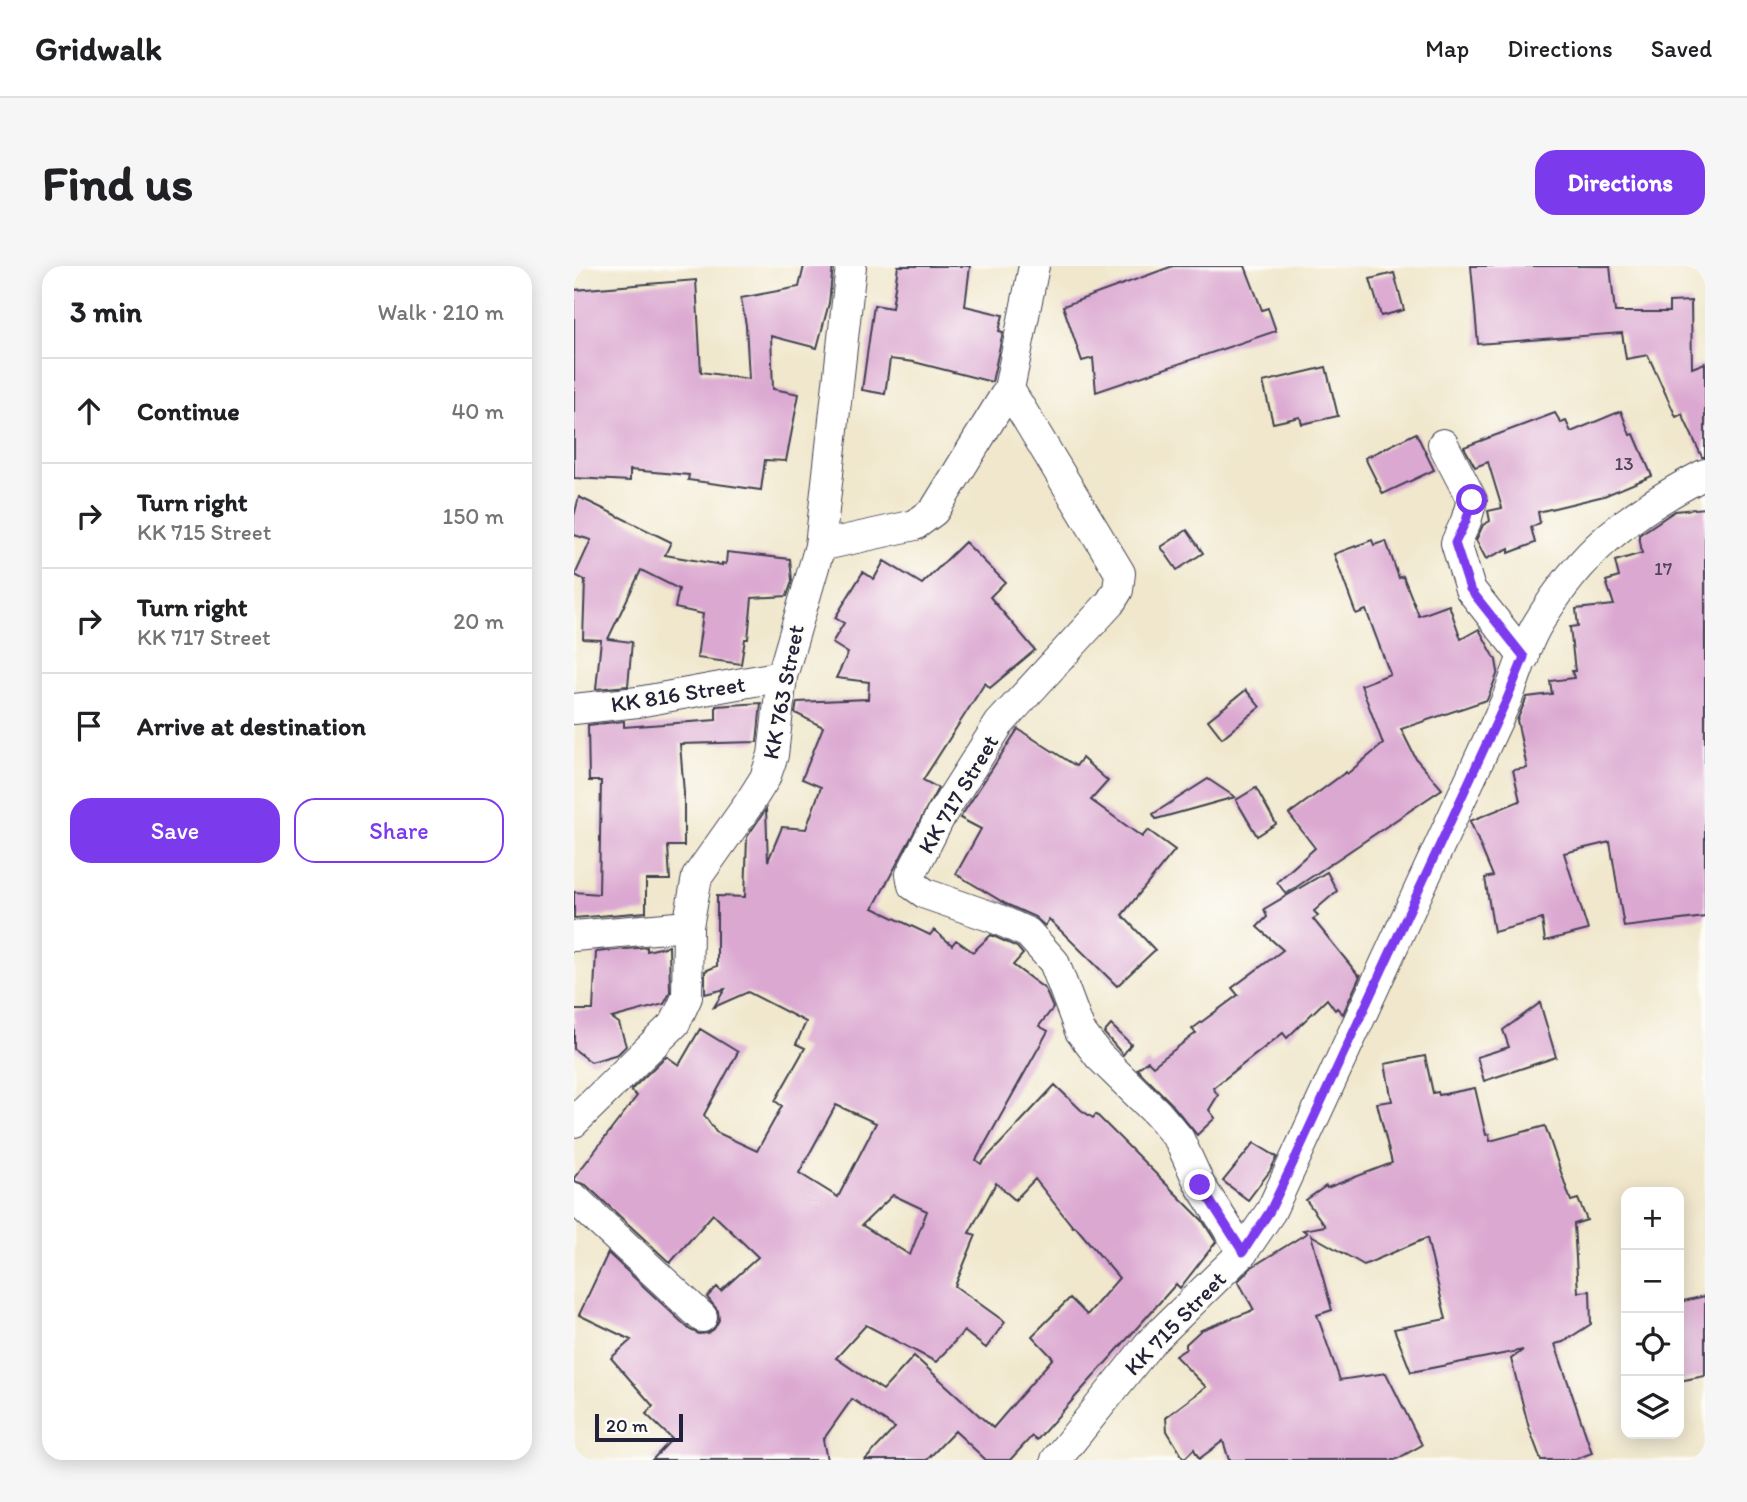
<!DOCTYPE html>
<html lang="en">
<head>
<meta charset="utf-8">
<style>
  :root { --surface:#fff; --page:#f6f6f6; --text:#202124; --muted:#757577; --line:#e0e0e0; --accent:#7c3aed }
  body { margin:0; font-family:Itim,sans-serif; background:var(--page); color:var(--text) }
  .controls { position:absolute; right:21px; bottom:21px; display:grid; overflow:hidden; border-radius:14px; box-shadow:0 4px 18px #0003 }
  .controls button { width:63px; height:63px; display:grid; place-items:center; padding:0; border:0; border-bottom:2px solid var(--line); background:var(--surface); color:var(--text); font:35px sans-serif }
  .scale { position:absolute; left:21px; bottom:18px; width:88px; box-sizing:border-box; padding-left:7px; border:4px solid #22223b; border-top:0; font-size:19px; line-height:24px; white-space:nowrap; color:#22223b; -webkit-text-stroke:5px #fdfcf7; paint-order:stroke }
  .stop { position:absolute; width:21px; height:21px; margin:-16px; border:5px solid #7c3aed; border-radius:50%; background:#fff }
  .stop.end { background:#7c3aed; border-color:#fff; box-shadow:0 2px 7px #0008 }
  .list { margin:0; padding:0; list-style:none }
  h2 { display:flex; justify-content:space-between; align-items:center; height:91px; margin:0; padding:0 28px; font-size:30px }
  h2 small { font-size:23px; font-weight:400; color:var(--muted) }
  .list li { display:grid; grid-template-columns:46px 1fr auto; gap:21px; align-items:center; box-sizing:border-box; height:105px; padding:0 28px; border-top:2px solid var(--line) }
  .list b { display:block; font-size:26px; white-space:nowrap }
  .list p { margin:0; font-size:23px; white-space:nowrap; color:var(--muted) }
  .list em { font-size:23px; font-style:normal; color:var(--muted) }
  .actions { display:flex; gap:14px; padding:21px 28px }
  .actions a { flex:1; padding:16px 0; border:2px solid var(--accent); border-radius:21px; text-align:center; font-size:24px; color:var(--accent) }
  .actions .main { background:var(--accent); color:#fff }
  .icon { flex:none; width:38px; height:38px; fill:none; stroke:currentColor; stroke-width:2; stroke-linecap:round; stroke-linejoin:round }
  .map { position:relative; flex:none; width:1131px; height:1194px; overflow:hidden; border-radius:21px }
  header { display:flex; align-items:center; gap:42px; box-sizing:border-box; height:98px; padding:0 35px; background:var(--surface); border-bottom:2px solid var(--line) }
  header strong { font-size:33px }
  nav { display:flex; gap:38px; margin-inline-start:auto; font-size:24px }
  .intro { display:flex; align-items:center; justify-content:space-between; box-sizing:border-box; height:168px; padding:0 42px }
  h1 { margin:0; font-size:49px }
  .button { padding:18px 32px; border-radius:21px; background:var(--accent); color:#fff; font-size:24px; font-weight:700 }
  main { display:flex; gap:42px; padding:0 42px }
  aside { flex:1; background:var(--surface); border-radius:21px; box-shadow:0 4px 18px #0003 }
  .map>svg:first-child { display:block }
</style>
</head>
<body>
<header>
<strong>Gridwalk</strong>
<nav><a>Map</a><a>Directions</a><a>Saved</a></nav>
</header>
<div class="intro"><h1>Find us</h1><a class="button">Directions</a></div>
<main>
<aside>
<h2>3 min<small>Walk · 210 m</small></h2>
<ul class="list">
<li><svg class="icon" aria-label="ahead" viewBox="0 0 24 24"><path d="M12 20V5M6 11l6-6 6 6"/></svg><div><b>Continue</b></div><em>40 m</em></li>
<li><svg class="icon" aria-label="right" viewBox="0 0 24 24"><path d="M7 20v-9h11M14 6l5 5-5 5"/></svg><div><b>Turn right</b><p>KK 715 Street</p></div><em>150 m</em></li>
<li><svg class="icon" aria-label="right" viewBox="0 0 24 24"><path d="M7 20v-9h11M14 6l5 5-5 5"/></svg><div><b>Turn right</b><p>KK 717 Street</p></div><em>20 m</em></li>
<li><svg class="icon" aria-label="arrive" viewBox="0 0 24 24"><path d="M6 21V4h12l-3 4 3 4H6"/></svg><div><b>Arrive at destination</b></div></li>
</ul>
<div class="actions"><a class="main">Save</a><a>Share</a></div>
</aside>
<div class="map">
<svg width="1131" height="1194" viewBox="0 0 1131 1194">
  <rect width="100%" height="100%" fill="#fdfcf7"/>
  <filter id="ink" filterUnits="userSpaceOnUse"><feTurbulence type="fractalNoise" baseFrequency=".0143" numOctaves="2"/><feDisplacementMap in="SourceGraphic" scale="14" xChannelSelector="R" yChannelSelector="G"/><feConvolveMatrix kernelMatrix="1 2 1 2 8 2 1 2 1" color-interpolation-filters="sRGB"/></filter>
  <filter id="wash" filterUnits="userSpaceOnUse"><feTurbulence type="fractalNoise" baseFrequency=".00686" numOctaves="4" result="noise"/><feDisplacementMap in="SourceGraphic" scale="28" xChannelSelector="R" yChannelSelector="G"/><feGaussianBlur stdDeviation="1.57" result="paint"/><feColorMatrix in="noise" values="0 0 0 0 0 0 0 0 0 0 0 0 0 0 0 0 0 1.4 0 .05"/><feComposite in="paint" operator="in"/></filter>
  <g filter="url(#wash)">
    <rect width="100%" height="100%" fill="#f0e7cc"/>
    <g id="blocks">
      <!-- building -->
      <g fill="#dba8d1" fill-rule="evenodd">
        <polygon points="230,0 259,0 255,37 243,82 197,70 199,123 225,128 212,195 191,194 187,224 114,214 115,209 56,204 56,215 0,212 0,24 122,14 127,106 175,113 172,59 167,32 225,21"/>
        <polygon points="324,0 396,0 391,40 429,49 425,65 429,66 418,116 340,96 316,93 311,128 288,124 300,39 318,42"/>
        <polygon points="599,0 671,0 688,44 694,42 702,65 522,126 519,92 508,95 489,40"/>
        <polygon points="897,0 1036,0 1041,46 1095,46 1095,36 1117,35 1118,102 1131,97 1131,191 1128,191 1108,148 1102,151 1074,89 1052,93 1048,67 904,78"/>
        <polygon points="820,7 830,44 807,50 796,13"/>
        <polygon points="752,101 764,150 728,158 726,151 699,157 689,116"/>
        <polygon points="1047,145 1056,169 1060,168 1078,210 1030,230 964,246 966,257 957,261 961,277 935,287 935,282 912,293 902,274 909,259 916,255 914,245 928,242 914,196 901,201 890,181 981,147 987,157 992,155 997,166"/>
        <polygon points="842,167 860,204 809,228 791,192"/>
        <polygon points="5,231 97,276 91,289 148,299 148,297 152,298 153,286 216,293 218,315 213,330 178,332 174,373 171,373 167,398 123,392 129,348 101,342 105,323 67,304 34,373 58,376 54,420 22,423 27,374 9,373 11,314 1,309 17,274 0,269 0,250"/>
        <polygon points="1131,242 1131,651 1050,661 1036,576 990,587 1014,664 971,675 968,653 920,666 911,612 919,610 896,555 946,535 939,504 953,502 943,454 953,431 978,428 976,415 1000,412 998,405 1001,405 996,361 1004,360 1002,343 1040,339 1032,315 1045,311 1041,295 1068,287 1065,269 1101,245"/>
        <polygon points="613,264 629,287 603,304 587,281"/>
        <polygon points="798,274 800,279 812,275 825,312 829,310 845,350 875,339 887,373 905,363 922,394 924,406 913,434 827,463 842,493 868,523 712,628 703,616 741,582 715,548 772,506 773,508 809,478 787,419 816,408 792,344 782,348 760,288"/>
        <path d="M 391,276 L 431,316 L 416,331 L 461,384 L 416,422 L 411,417 L 349,514 L 364,522 L 299,642 L 356,669 L 360,664 L 378,679 L 382,674 L 399,686 L 417,669 L 443,681 L 449,688 L 439,699 L 471,723 L 479,742 L 465,760 L 474,765 L 402,894 L 407,898 L 481,819 L 507,844 L 519,852 L 522,848 L 628,954 L 642,976 L 606,1022 L 602,1018 L 463,1174 L 458,1170 L 436,1194 L 412,1194 L 381,1165 L 353,1194 L 291,1194 L 321,1162 L 278,1133 L 249,1174 L 253,1194 L 78,1194 L 98,1173 L 72,1148 L 79,1140 L 37,1092 L 57,1074 L 5,1049 L 34,987 L 116,1064 L 125,1068 L 134,1067 L 140,1063 L 145,1054 L 144,1045 L 133,1031 L 143,1021 L 147,1025 L 184,991 L 139,948 L 96,997 L 12,919 L 0,915 L 0,912 L 63,830 L 57,825 L 58,823 L 92,790 L 105,799 L 126,763 L 164,786 L 130,849 L 142,866 L 183,885 L 208,840 L 201,835 L 231,782 L 222,778 L 232,756 L 174,726 L 140,741 L 151,723 L 131,728 L 131,705 L 143,700 L 143,630 L 171,631 L 173,571 L 192,543 L 194,595 L 208,561 L 232,563 L 247,521 L 228,513 L 249,461 L 221,447 L 223,436 L 294,433 L 295,416 L 262,412 L 274,387 L 258,377 L 270,357 L 261,352 L 289,306 L 300,313 L 310,295 L 348,318 ZM 262,839 L 302,857 L 264,931 L 225,907 ZM 461,913 L 499,961 L 501,960 L 545,1012 L 513,1049 L 496,1032 L 458,1070 L 479,1092 L 419,1162 L 340,1090 L 309,1124 L 262,1092 L 292,1059 L 362,1096 L 390,1065 L 412,1082 L 431,1056 L 381,1020 L 402,969 L 395,967 L 422,917 L 441,934 ZM 319,929 L 353,945 L 336,989 L 288,959 Z"/>
        <polygon points="672,424 686,441 648,472 634,454"/>
        <polygon points="187,437 183,476 106,478 110,527 110,580 94,580 96,614 72,614 72,646 0,652 0,626 25,628 27,515 15,515 14,459 50,455 50,461 142,454 142,440"/>
        <polygon points="444,463 502,500 508,492 534,515 517,534 568,571 574,564 601,584 548,649 581,684 543,720 475,653 471,660 461,651 432,638 382,608 407,563 386,552"/>
        <polygon points="634,513 661,531 582,553 579,548"/>
        <polygon points="682,522 702,558 683,570 662,534"/>
        <polygon points="753,606 763,625 740,645 744,650 739,653 785,710 787,708 769,748 763,742 761,744 753,733 713,772 709,767 639,822 644,829 635,844 641,852 623,869 596,836 563,803 574,795 579,800 622,767 618,763 664,729 658,722 709,684 683,661 693,651 690,643"/>
        <polygon points="95,680 96,727 90,738 38,752 45,757 52,780 44,788 17,796 0,783 0,744 19,744 22,686 73,681 73,685"/>
        <polygon points="966,737 982,791 910,815 903,791 935,781 929,764"/>
        <polygon points="537,759 557,778 549,789 530,767"/>
        <polygon points="851,790 859,827 864,826 865,829 901,822 912,869 915,868 916,875 971,860 997,935 1004,933 1013,954 1000,958 1004,1026 1016,1025 1017,1058 989,1076 981,1078 1018,1187 999,1194 967,1194 955,1162 937,1093 949,1084 837,1106 820,1063 872,1053 853,972 790,999 737,969 758,1044 743,1049 766,1114 812,1107 848,1179 821,1194 655,1194 649,1175 625,1193 620,1183 610,1193 593,1165 592,1151 632,1121 601,1090 612,1083 612,1078 627,1064 680,1044 664,1015 678,1001 733,967 729,964 751,960 732,934 752,920 753,922 818,897 803,837 818,835 811,798"/>
        <polygon points="680,877 703,891 696,905 674,934 649,915"/>
        <polygon points="1131,1030 1131,1110 1105,1115 1105,1036"/>
      </g>
    </g>
  </g>
  <g filter="url(#ink)">
    <use href="#blocks" fill-opacity="0" stroke="#414051" stroke-width="2"/>
    <g fill="none" stroke-linecap="round" stroke-linejoin="round">
      <defs>
        <g id="minor">
          <polyline points="460,0 435,123 546,307 544,324 536,337 425,458 367,549 337,608 339,619 352,628 421,652 454,667 480,696 506,765 525,790 583,847 605,873 626,919 669,986"/>
          <polyline points="869,178 898,234 892,255 882,277 896,323 950,391"/>
          <polyline points="246,280 341,259 360,245 435,123"/>
          <polyline points="0,443 64,436 208,410"/>
          <polyline points="0,670 114,660"/>
          <polyline points="0,856 101,757 113,731 114,660 123,611 174,539 191,512 199,489 208,410 246,280 277,0"/>
          <polyline points="0,932 128,1051"/>
          <path d="M 482,1194 L 575,1078 L 669,986 L 697,945 L 933,433 C 943,409 950,381 963,359 C 1007,285 1056,247 1131,208"/>
        </g>
      </defs>
      <!-- minor casing -->
      <use href="#minor" stroke="#414051" stroke-width="32"/>
      <!-- minor -->
      <use href="#minor" stroke="#fff" stroke-width="30"/>
    </g>
  </g>
  <g fill="none" stroke-linecap="round" stroke-linejoin="round" filter="url(#ink)">
    <!-- route -->
    <polyline stroke="#7c3aed" stroke-width="9" points="626,919 669,986 696,945 719,897 933,433 950,391 896,323 881,277 892,255 898,234"/>
  </g>
  <g text-anchor="middle" dominant-baseline="central" stroke-width="5" stroke-linejoin="round" paint-order="stroke">
    <!-- number labels -->
    <g font-size="19" fill="#504460">
      <text x="1050" y="197">13</text>
      <text x="1089" y="302">17</text>
    </g>
    <!-- street labels -->
    <g font-size="23" fill="#22223b" stroke="#fdfcf7">
      <text transform="translate(209 426) rotate(-79)">KK 763 Street</text>
      <text transform="translate(104 428) rotate(-9)">KK 816 Street</text>
      <text transform="translate(384 528) rotate(-59)">KK 717 Street</text>
      <text transform="translate(601 1057) rotate(-46)">KK 715 Street</text>
    </g>
  </g>
</svg>
<div class="controls">
<button>+</button>
<button>−</button>
<button><svg class="icon" aria-label="locate" viewBox="0 0 24 24"><circle cx="12" cy="12" r="6"/><path d="M12 2v4M12 18v4M2 12h4M18 12h4"/></svg></button>
<button><svg class="icon" aria-label="layers" viewBox="0 0 24 24"><path d="M12 4l9 5-9 5-9-5zM3 14l9 5 9-5"/></svg></button>
</div>
<div class="scale">20 m</div>
<div class="stop" style="left:898px;top:234px"></div>
<div class="stop end" style="left:626px;top:919px"></div>
</div>
</main>
</body>
</html>
